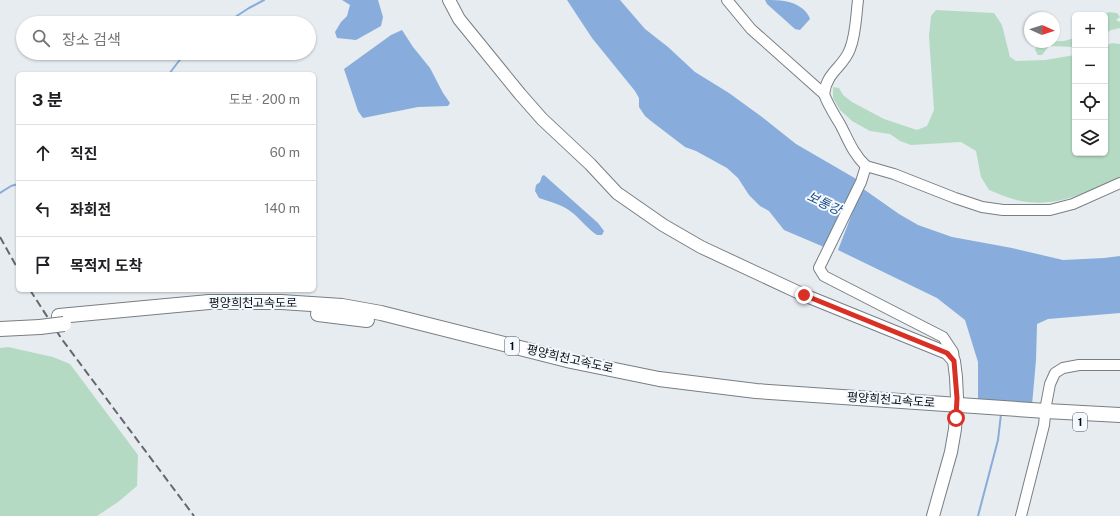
<!DOCTYPE html>
<html lang="ko">
<head>
<meta charset="utf-8">
<style>
  :root { --surface:#fff; --page:#f2f2f2; --text:#202124; --muted:#757577; --line:#e0e0e0 }
  body { margin:0; font-family:"Public Sans","Noto Sans KR",sans-serif; background:var(--page); color:var(--text) }
  .controls { position:absolute; right:12px; top:12px; display:grid; overflow:hidden; border-radius:6px; box-shadow:0 1px 3px #0004 }
  .controls button { width:36px; height:36px; display:grid; place-items:center; padding:0; border:0; border-bottom:1px solid var(--line); background:var(--surface); color:var(--text); font:20px sans-serif }
  .compass { position:absolute; left:1024px; top:12px; width:36px; height:36px; border-radius:50%; background:var(--surface); box-shadow:0 1px 3px #0004; rotate:93deg }
  .stop { position:absolute; width:12px; height:12px; margin:-9px; border:3px solid #d93025; border-radius:50%; background:#fff }
  .stop.end { background:#d93025; border-color:#fff; box-shadow:0 1px 4px #0008 }
  .list { margin:0; padding:0; list-style:none }
  h2 { display:flex; justify-content:space-between; align-items:center; height:52px; margin:0; padding:0 16px; font-size:17px }
  h2 small { font-size:13px; font-weight:400; color:var(--muted) }
  .list li { display:grid; grid-template-columns:26px 1fr auto; gap:12px; align-items:center; box-sizing:border-box; height:56px; padding:0 16px; border-top:1px solid var(--line) }
  .list b { display:block; font-size:15px; white-space:nowrap }
  .list em { font-size:13px; font-style:normal; color:var(--muted) }
  .icon { flex:none; width:22px; height:22px; fill:none; stroke:currentColor; stroke-width:2; stroke-linecap:round; stroke-linejoin:round }
  .map { position:relative; flex:none; width:1120px; height:516px; overflow:hidden }
  .search { position:absolute; background:var(--surface); box-shadow:0 1px 3px #0004; left:16px; top:16px; width:300px; height:44px; display:flex; align-items:center; gap:10px; box-sizing:border-box; padding:0 14px; border-radius:22px; color:var(--muted); font-size:15px }
  .panel { position:absolute; background:var(--surface); box-shadow:0 1px 3px #0004; left:16px; top:72px; width:300px; height:220px; border-radius:6px }
  .map>svg:first-child { display:block }
</style>
</head>
<body>
<div class="map">
<svg width="1120" height="516" viewBox="0 0 1120 516">
  <rect width="100%" height="100%" fill="#e6ecf0"/>
  <!-- green -->
  <g fill="#b5dac4">
    <path d="M 936,10 L 994,13 L 1002,25 L 1010,57 L 1016,61 L 1045,60 L 1075,55 L 1075,153 L 1105,153 L 1105,46 L 1112,43 L 1120,44 L 1120,177 C 1088,192 1057,208 1021,201 C 1010,199 999,194 989,190 L 981,177 L 976,151 L 961,142 L 911,145 L 900,141 L 890,134 L 870,131 L 852,121 L 840,110 L 833,98 L 833,87 L 839,88 L 843,95 L 852,102 L 884,119 L 917,130 L 927,126 L 934,110 L 929,36 L 931,16 Z"/>
    <polygon points="1109,12 1117,13 1120,17 1116,20 1120,22 1120,28 1111,30 1105,34 1105,15 1103,15"/>
    <polygon points="1075,38 1075,47 1049,46 1042,55 1038,55 1035,50 1038,42 1064,41"/>
    <polygon points="8,347 53,357 70,364 138,455 137,486 118,502 97,516 0,516 0,348"/>
  </g>
  <!-- water -->
  <g fill="#88acdb">
    <polygon points="342,0 378,0 383,17 381,26 356,40 337,38 335,32 341,22 347,16 350,5"/>
    <polygon points="567,0 620,0 645,29 668,47 695,72 729,93 762,117 796,144 858,180 824,247 784,230 769,211 760,206 749,195 738,178 727,168 696,151 685,147 651,121 645,116 639,107 639,98 635,91 592,38"/>
    <path d="M 765,0 C 781,0 791,0 803,9 C 806,12 809,15 810,19 L 800,30 L 795,29 L 767,4 Z"/>
    <polygon points="402,30 413,47 430,68 443,93 450,103 448,106 418,107 363,118 358,111 344,69 391,35"/>
    <path d="M 544,175 L 598,223 L 604,231 L 602,235 L 597,235 C 588,229 582,221 574,214 C 564,205 551,202 539,198 L 535,191 L 536,185 L 540,182 L 542,176 Z"/>
    <polygon points="862,188 899,214 918,225 952,237 1012,248 1063,260 1104,258 1120,256 1120,313 1048,319 1037,324 1036,360 1032,405 978,400 978,362 965,320 937,298 838,250"/>
  </g>
  <g fill="none" stroke-linecap="round" stroke-linejoin="round">
    <!-- stream -->
    <g stroke="#88acdb" stroke-width="2">
      <polyline points="226,23 249,8 264,0"/>
      <polyline points="169,74 185,53"/>
      <polyline points="0,193 11,186 18,184"/>
      <polyline points="978,516 998,440 1001,414"/>
    </g>
    <defs>
      <g id="minor">
        <path d="M 727,0 L 751,29 L 824,94 C 828,105 834,114 840,124 C 848,139 853,154 866,166"/>
        <path d="M 824,94 C 827,71 843,68 850,49 C 856,34 856,16 858,0"/>
        <polyline points="954,360 953,352 943,337 824,276 819,268 861,182 866,166 894,174 955,198 982,207 1003,210 1050,210 1073,204 1120,183"/>
        <polyline points="1021,516 1044,425 1046,405 1050,384 1055,373 1063,368 1079,365 1120,365"/>
      </g>
      <polyline id="major" points="449,0 459,19 520,94 542,119 590,164 617,193 663,225 701,247 804,295 947,353 954,361 956,377 957,398 955,429 951,452 933,516"/>
      <g id="highway">
        <polyline points="318,314 367,320"/>
        <polyline points="59,316 209,302 281,302 342,306 381,313 571,361 659,379 756,391 1046,411 1120,415"/>
        <polyline points="0,329 40,327"/>
      </g>
    </defs>
    <!-- minor casing -->
    <use href="#minor" stroke="#797e82" stroke-width="12"/>
    <!-- major casing -->
    <use href="#major" stroke="#797e82" stroke-width="14"/>
    <!-- highway casing -->
    <use href="#highway" stroke="#797e82" stroke-width="16"/>
    <!-- minor -->
    <use href="#minor" stroke="#fff" stroke-width="10"/>
    <!-- major -->
    <use href="#major" stroke="#fff" stroke-width="12"/>
    <!-- highway -->
    <use href="#highway" stroke="#fff" stroke-width="14"/>
    <!-- rail -->
    <g stroke="#65696c" stroke-width="2" stroke-dasharray="8 4" stroke-linecap="butt">
      <polyline points="0,237 18,269"/>
      <polyline points="30,290 61,338 194,516"/>
    </g>
    <defs>
      <polyline id="highway-bridge" points="40,327 64,324"/>
    </defs>
    <!-- highway-bridge casing -->
    <use href="#highway-bridge" stroke="#797e82" stroke-width="16" stroke-linecap="butt"/>
    <!-- highway-bridge -->
    <use href="#highway-bridge" stroke="#fff" stroke-width="14"/>
  </g>
  <g fill="none" stroke-linecap="round" stroke-linejoin="round">
    <!-- route -->
    <polyline stroke="#d93025" stroke-width="5" points="804,295 947,353 954,361 957,398 956,418"/>
  </g>
  <g text-anchor="middle" dominant-baseline="central" stroke-width="4" stroke-linejoin="round" paint-order="stroke">
    <!-- shield labels -->
    <g fill="#f3f9fe" stroke="#515457" stroke-width="1">
      <rect x="505" y="337" width="14" height="18" rx="3"/>
      <rect x="1073" y="413" width="14" height="18" rx="3"/>
    </g>
    <g font-size="11" font-weight="bold" fill="#0b0d0f">
      <text x="512" y="346">1</text>
      <text x="1080" y="422">1</text>
    </g>
    <!-- street labels -->
    <g font-size="12" fill="#0b0d0f" stroke="#f3f9fe">
      <text x="253" y="303">평양희천고속도로</text>
      <text transform="translate(570 359) rotate(13)">평양희천고속도로</text>
      <text transform="translate(891 400) rotate(4)">평양희천고속도로</text>
    </g>
    <!-- water labels -->
    <g font-size="13" font-style="italic" fill="#1a4b84" stroke="#f3f9fe">
      <text transform="translate(824 203) rotate(26)">보통강</text>
    </g>
  </g>
</svg>
<div class="controls">
<button>+</button>
<button>−</button>
<button><svg class="icon" aria-label="locate" viewBox="0 0 24 24"><circle cx="12" cy="12" r="6"/><path d="M12 2v4M12 18v4M2 12h4M18 12h4"/></svg></button>
<button><svg class="icon" aria-label="layers" viewBox="0 0 24 24"><path d="M12 4l9 5-9 5-9-5zM3 14l9 5 9-5"/></svg></button>
</div>
<svg class="compass" viewBox="-18 -18 36 36"><path d="M0-13l5 13h-10z" fill="#e53935"/><path d="M0 13l5-13h-10z" fill="#757577"/></svg>
<div class="stop" style="left:956px;top:418px"></div>
<div class="stop end" style="left:804px;top:295px"></div>
<div class="search"><svg class="icon" aria-label="search" viewBox="0 0 24 24"><circle cx="10" cy="10" r="6"/><path d="M15 15l6 6"/></svg>장소 검색</div>
<section class="panel">
<h2>3 분<small>도보 · 200 m</small></h2>
<ul class="list">
<li><svg class="icon" aria-label="ahead" viewBox="0 0 24 24"><path d="M12 20V5M6 11l6-6 6 6"/></svg><div><b>직진</b></div><em>60 m</em></li>
<li><svg class="icon" aria-label="left" viewBox="0 0 24 24"><path d="M17 20v-9H6M10 6l-5 5 5 5"/></svg><div><b>좌회전</b></div><em>140 m</em></li>
<li><svg class="icon" aria-label="arrive" viewBox="0 0 24 24"><path d="M6 21V4h12l-3 4 3 4H6"/></svg><div><b>목적지 도착</b></div></li>
</ul>
</section>
</div>
</body>
</html>
